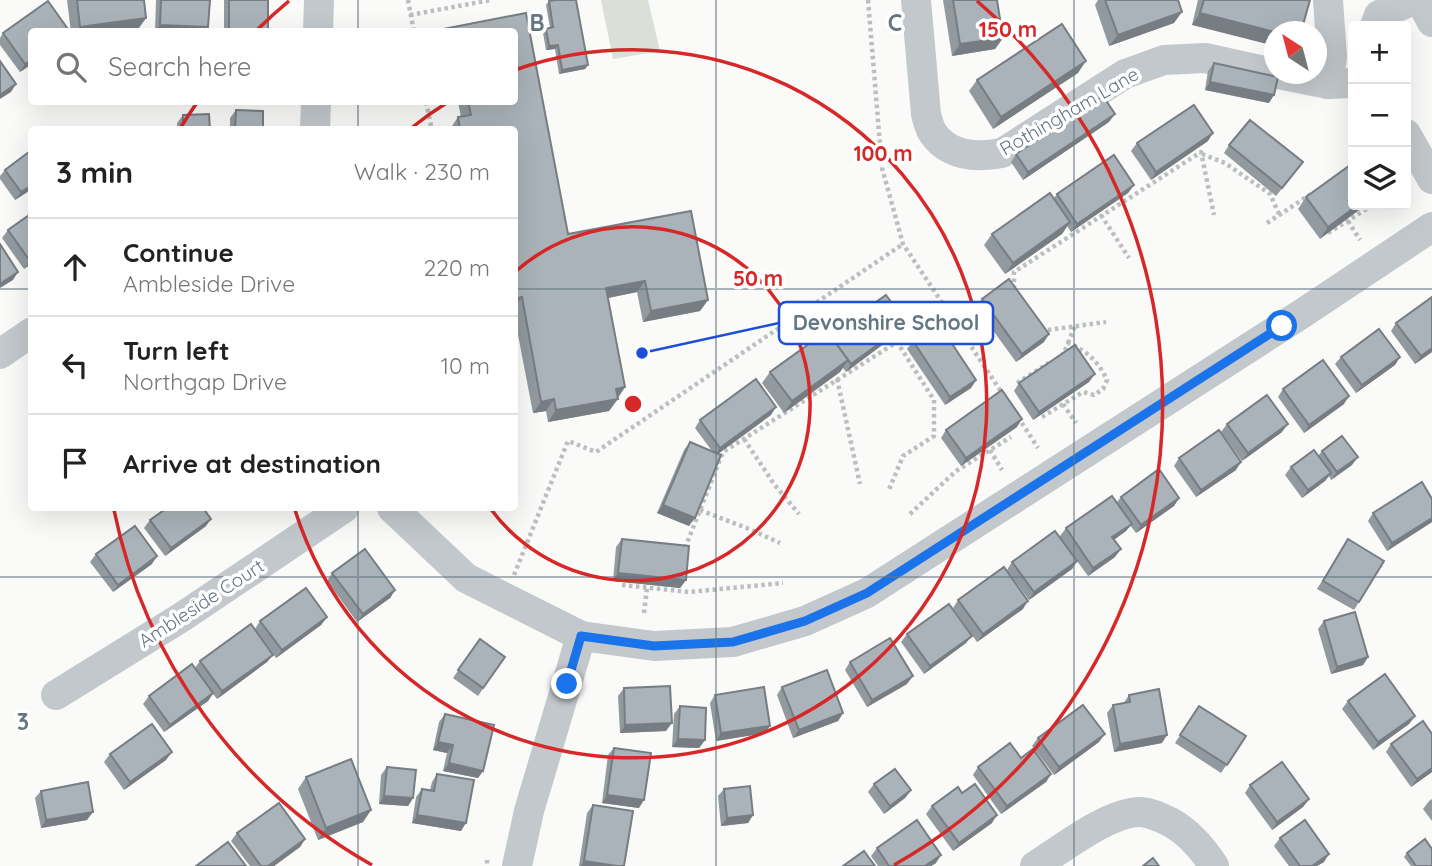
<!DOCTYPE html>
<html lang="en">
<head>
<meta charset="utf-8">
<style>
  :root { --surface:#fff; --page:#f6f6f6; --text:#222; --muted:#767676; --line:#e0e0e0 }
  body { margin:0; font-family:Quicksand,sans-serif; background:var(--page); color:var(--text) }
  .controls { position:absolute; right:21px; top:21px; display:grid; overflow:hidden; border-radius:7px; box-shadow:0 7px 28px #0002 }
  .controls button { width:63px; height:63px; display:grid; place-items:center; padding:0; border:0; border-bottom:2px solid var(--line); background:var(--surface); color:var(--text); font:35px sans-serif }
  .compass { position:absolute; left:1264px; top:21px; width:63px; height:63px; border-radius:50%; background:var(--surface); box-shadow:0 7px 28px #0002; rotate:324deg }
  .stop { position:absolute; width:21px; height:21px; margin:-16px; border:5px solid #1a73e8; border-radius:50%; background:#fff }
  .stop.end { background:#1a73e8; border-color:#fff; box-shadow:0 2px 7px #0008 }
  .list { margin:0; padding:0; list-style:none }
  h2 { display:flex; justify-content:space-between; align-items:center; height:91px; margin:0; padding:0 28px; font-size:30px }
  h2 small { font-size:23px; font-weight:400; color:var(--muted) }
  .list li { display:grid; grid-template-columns:46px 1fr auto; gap:21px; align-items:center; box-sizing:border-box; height:98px; padding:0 28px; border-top:2px solid var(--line) }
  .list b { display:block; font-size:26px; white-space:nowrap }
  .list p { margin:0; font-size:23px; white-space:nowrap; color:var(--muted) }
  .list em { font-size:23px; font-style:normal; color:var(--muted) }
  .icon { flex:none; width:38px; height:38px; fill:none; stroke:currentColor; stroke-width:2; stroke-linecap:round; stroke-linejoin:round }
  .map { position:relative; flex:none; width:1432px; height:866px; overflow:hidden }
  .search { position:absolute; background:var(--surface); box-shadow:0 7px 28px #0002; left:28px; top:28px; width:490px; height:77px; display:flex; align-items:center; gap:18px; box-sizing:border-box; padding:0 24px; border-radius:7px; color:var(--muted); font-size:26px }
  .panel { position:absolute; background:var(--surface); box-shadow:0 7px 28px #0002; left:28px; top:126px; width:490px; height:385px; border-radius:7px }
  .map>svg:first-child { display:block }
</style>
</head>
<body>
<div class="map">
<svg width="1432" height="866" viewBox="0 0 1432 866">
  <rect width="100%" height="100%" fill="#fafaf8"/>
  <!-- pitch -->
  <polygon fill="#dadfd7" points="601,0 648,0 660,51 613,59"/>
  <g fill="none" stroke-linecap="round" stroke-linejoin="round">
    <!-- path -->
    <g stroke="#bbbfc2" stroke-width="4.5" stroke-dasharray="3.5 3.5" stroke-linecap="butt">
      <polyline points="408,0 414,32"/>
      <polyline points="868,0 882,168 903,244 1004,396"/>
      <polyline points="410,15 491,0"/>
      <polyline points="426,102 432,130"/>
      <polyline points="1202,154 1225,163 1270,194 1279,214"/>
      <polyline points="1101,215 1129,258"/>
      <polyline points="1348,221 1360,240"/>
      <polyline points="1267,223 1311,194"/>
      <polyline points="1328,233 1368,208"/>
      <polyline points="1014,289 1014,272 1201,152 1214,215"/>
      <polyline points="1041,331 1106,322"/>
      <polyline points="1068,343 1075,326"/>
      <polyline points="837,379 860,484"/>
      <polyline points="1017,383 1049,363"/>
      <polyline points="1063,404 1076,423"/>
      <polyline points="1018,417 1038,448"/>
      <path d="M 1042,417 L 1083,392 L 1094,395 L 1103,389 L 1107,380 C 1098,361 1087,351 1068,343 L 1064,353 L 1062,355"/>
      <polyline points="744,439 774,484 799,514"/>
      <polyline points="990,450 1002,470"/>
      <polyline points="700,510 749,529 780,543"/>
      <polyline points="910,514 956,471 1011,437"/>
      <polyline points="685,548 723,452 897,342 934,400 934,436 903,456 888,492"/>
      <polyline points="514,575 568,441 596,452 903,244"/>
      <polyline points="622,585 689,592 783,583"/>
      <polyline points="644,613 647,588"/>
      <polyline points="487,860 487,866"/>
    </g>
    <!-- minor -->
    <g stroke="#c3c8cc" stroke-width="30">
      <path d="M 916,0 L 926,114 C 927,119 929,125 931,130 C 946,156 976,158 1002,153 L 1125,74 L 1164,60 L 1205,58 L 1274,73"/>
      <polyline points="1328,0 1332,57 1328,84"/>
      <polyline points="1420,0 1432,22"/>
      <polyline points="1375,26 1379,15 1414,0"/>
      <polyline points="318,32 319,0"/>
      <polyline points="1278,74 1328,84 1353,83"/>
      <polyline points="315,130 316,102"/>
      <polyline points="1406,134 1432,179"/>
      <polyline points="0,354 32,332"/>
      <polyline points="392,508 466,578 581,636 654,646 733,642 805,621 867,593 1303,313 1432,227"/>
      <polyline points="56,695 182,617 344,508"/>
      <polyline points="517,866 529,811 581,636"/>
      <path d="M 1035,866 C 1062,849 1110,811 1141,812 C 1153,813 1162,818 1172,823 C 1189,833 1203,849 1214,866"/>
    </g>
  </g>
  <!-- wall -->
  <g fill="#929a9f">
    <polygon points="67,0 144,0 146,18 138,29 123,32 71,32"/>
    <polygon points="156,0 210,0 208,27 205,32 155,32"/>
    <rect x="224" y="0" width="44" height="32"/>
    <polygon points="943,0 997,0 1003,38 995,49 952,56"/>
    <polygon points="1098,0 1178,0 1174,23 1109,46 1095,5"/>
    <polygon points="1198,0 1310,0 1192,25"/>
    <polygon points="549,1 588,65 585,69 559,74 555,49 546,50 543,33 546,29 550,28 546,5"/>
    <polygon points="526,13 568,234 691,211 708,300 700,311 643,322 637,292 608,298 625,387 609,411 548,422 546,411 533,413 514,314 514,130 450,129 458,117 461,117 458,102 514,102 514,32 441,32 443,29"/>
    <polygon points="3,33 32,64 20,72 0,45 0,38"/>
    <polygon points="1214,63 1269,103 1205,90 1208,71"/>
    <polygon points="1078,73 993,129 969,91 977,80"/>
    <polygon points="236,110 263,130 230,130 230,118"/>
    <polygon points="183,115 210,130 177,130 177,123"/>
    <polygon points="1109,122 1023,180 1011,162 1016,154"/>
    <polygon points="1208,141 1151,180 1131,151 1137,143"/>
    <polygon points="1229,145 1297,170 1276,196 1224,153"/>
    <polygon points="5,170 32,189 15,200 0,179 0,176"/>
    <polygon points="1134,185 1128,193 1071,232 1067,226 1062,234 1005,274 984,245 992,234 1054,198 1057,194"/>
    <polygon points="1306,197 1353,205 1320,239 1298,209"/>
    <polygon points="32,213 32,263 24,269 2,238 8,230"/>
    <polygon points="1432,297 1432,352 1415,364 1391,331 1396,323"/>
    <polygon points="982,299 1044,342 1016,362 976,307"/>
    <polygon points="901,331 846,372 843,368 840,372 784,413 762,383 770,372 830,335"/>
    <polygon points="913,341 976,380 971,388 945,405 907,349"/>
    <polygon points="1341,357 1400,357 1395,365 1356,393 1335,364"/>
    <polygon points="1089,382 1033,420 1014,391 1019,383"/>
    <polygon points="1283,389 1344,404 1304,433 1278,397"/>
    <polygon points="771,415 718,454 689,526 657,513 684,450 690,442 712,451 695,428 700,420"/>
    <polygon points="1227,424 1282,432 1242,461 1221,432"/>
    <polygon points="1017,427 961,466 941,438 946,430"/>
    <polygon points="1322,451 1352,465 1331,480 1329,476 1325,481 1302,498 1285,475 1291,467 1318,456"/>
    <polygon points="1179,458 1236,470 1196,497 1174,466"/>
    <polygon points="1121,497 1179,498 1174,506 1136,533 1130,525 1126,531 1114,540 1115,557 1088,576 1077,561 1072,569 1029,600 1007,570 1012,562 1060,536 1066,528 1117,502"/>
    <polygon points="1432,499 1432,522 1387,551 1368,521 1373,513"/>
    <polygon points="150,520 206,526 165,556 144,528"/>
    <polygon points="622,539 686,580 680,588 613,581 616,547"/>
    <polygon points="1348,539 1359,602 1354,610 1317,589"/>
    <polygon points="96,554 152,564 113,592 90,562"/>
    <polygon points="332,573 395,590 390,598 357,622 327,581"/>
    <polygon points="958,600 1023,609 977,642 953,608"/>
    <polygon points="327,617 321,625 276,658 255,629 260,621"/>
    <polygon points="1324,621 1368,657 1363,665 1331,674 1318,629"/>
    <polygon points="907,634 966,643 924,674 901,642"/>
    <polygon points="480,639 505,657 478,696 453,678"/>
    <polygon points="273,655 267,662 217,699 213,694 208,701 164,732 143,704 149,696 195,668 200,661"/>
    <polygon points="850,662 907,684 867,707 845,670"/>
    <polygon points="782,687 843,713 838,721 793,738 777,695"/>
    <polygon points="624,688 666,731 620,733 618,696"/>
    <polygon points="715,695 765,733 716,741 710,703"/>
    <polygon points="1129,695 1162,743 1114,752 1107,713 1113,705 1123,704"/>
    <polygon points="1348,701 1415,716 1409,724 1373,750 1342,709"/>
    <polygon points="680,706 705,740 699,748 672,747 674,714"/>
    <polygon points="1199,706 1246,736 1221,773 1175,743"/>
    <polygon points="445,714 483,771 478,778 443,771 447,753 433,750 439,722"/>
    <polygon points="1432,734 1432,772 1411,787 1386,752 1391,744"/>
    <polygon points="1038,738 1099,742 1054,775 1032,746"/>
    <polygon points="614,748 639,808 602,803 608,755"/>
    <polygon points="110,754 166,760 124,790 104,762"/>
    <polygon points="1021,758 1051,774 1046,782 1001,814 973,775 978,767"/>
    <polygon points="387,767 413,798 408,806 379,804 381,775"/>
    <polygon points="437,774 461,831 412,823 416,797 422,789 430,790 432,782"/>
    <polygon points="306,777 371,810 363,822 318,840 298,789"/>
    <polygon points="874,784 911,790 905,798 884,814 868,792"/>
    <polygon points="1250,785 1309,799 1303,807 1272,830 1245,793"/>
    <polygon points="724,789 753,815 748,823 721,826 718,796"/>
    <polygon points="41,791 87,820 41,828 35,798"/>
    <polygon points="962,793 992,823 953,851 926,814 932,806"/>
    <polygon points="1432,799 1432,821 1423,809 1429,801"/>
    <polygon points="593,805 624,866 579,866 587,813"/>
    <polygon points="237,833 305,839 300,847 274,866 250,866 231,841"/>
    <polygon points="1280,838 1324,862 1317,866 1289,866 1274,846"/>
    <polygon points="877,848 936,863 931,866 878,866 871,856"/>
    <polygon points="1407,853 1432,866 1411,866 1404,857"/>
  </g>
  <!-- shaded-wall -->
  <g fill="#777d82">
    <polygon points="1182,12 1174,23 1109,46 1118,35"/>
    <polygon points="1200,13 1275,32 1275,46 1192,25"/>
    <polygon points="146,18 138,29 123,32 77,32 80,27"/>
    <polygon points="160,25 208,27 205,32 155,32"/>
    <polygon points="1003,38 995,49 952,56 960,44"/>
    <polygon points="558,45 555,49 546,50 549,46"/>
    <polygon points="32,60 32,64 20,72 25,64"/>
    <polygon points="1086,61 1078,73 993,129 1001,117"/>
    <polygon points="588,65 585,69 559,74 562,70"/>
    <polygon points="1210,82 1274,95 1269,103 1205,90"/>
    <polygon points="16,84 11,92 0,99 0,95"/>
    <polygon points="1115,114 1109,122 1023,180 1028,172"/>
    <polygon points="1213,133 1208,141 1151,180 1156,172"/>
    <polygon points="32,185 32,189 15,200 21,192"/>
    <polygon points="1134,185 1128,193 1071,232 1077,224"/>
    <polygon points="1358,205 1366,205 1320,239 1328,227"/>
    <polygon points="1070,222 1062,234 1005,274 1013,263"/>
    <polygon points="32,259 32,263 24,269 30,261"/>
    <polygon points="18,272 13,280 0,288 0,284"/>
    <polygon points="645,281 637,292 598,300 606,288"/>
    <polygon points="522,297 514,308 514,299"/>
    <polygon points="708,300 700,311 643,322 651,311"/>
    <polygon points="907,323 901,331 846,372 851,364"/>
    <polygon points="1049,334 1044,342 1016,362 1022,354"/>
    <polygon points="1432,348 1432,352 1415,364 1421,356"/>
    <polygon points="1400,357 1395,365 1356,393 1362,385"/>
    <polygon points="848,360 840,372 784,413 792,401"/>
    <polygon points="1095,374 1089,382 1033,420 1039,412"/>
    <polygon points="976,380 971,388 945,405 950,397"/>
    <polygon points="625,387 617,399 616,389"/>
    <polygon points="1349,396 1344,404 1304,433 1309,425"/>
    <polygon points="554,399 546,411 533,413 541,402"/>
    <polygon points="618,399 609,411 548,422 556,410"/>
    <polygon points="776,407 771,415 715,456 720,448"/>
    <polygon points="1022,419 1017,427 961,466 966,458"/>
    <polygon points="1288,424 1282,432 1242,461 1248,453"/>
    <polygon points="1358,457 1352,465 1331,480 1337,472"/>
    <polygon points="1241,462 1236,470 1196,497 1201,490"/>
    <polygon points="1331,473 1325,481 1302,498 1308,490"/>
    <polygon points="1179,498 1174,506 1136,533 1141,525"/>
    <polygon points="663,505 695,518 689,526 657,513"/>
    <polygon points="1432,518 1432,522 1387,551 1392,543"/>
    <polygon points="211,519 206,526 165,556 171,548"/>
    <polygon points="1132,524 1126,531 1106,545 1112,537"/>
    <polygon points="1121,549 1115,557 1088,576 1093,568"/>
    <polygon points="157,556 152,564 113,592 118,585"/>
    <polygon points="1077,561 1072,569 1029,600 1034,592"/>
    <polygon points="618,573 686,580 680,588 613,581"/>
    <polygon points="395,590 390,598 357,622 363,614"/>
    <polygon points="1028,601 1023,609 977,642 983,634"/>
    <polygon points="327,617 321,625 276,658 282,650"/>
    <polygon points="972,636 966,643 924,674 930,666"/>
    <polygon points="273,655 267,662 217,699 222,691"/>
    <polygon points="1368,657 1363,665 1331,674 1337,667"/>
    <polygon points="913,676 907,684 867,707 872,700"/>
    <polygon points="213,693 208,701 164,732 170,725"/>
    <polygon points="843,713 838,721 793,738 799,730"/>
    <polygon points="1415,716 1409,724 1373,750 1378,742"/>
    <polygon points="672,723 666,731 620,733 625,725"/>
    <polygon points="770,726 765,733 716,741 721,733"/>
    <polygon points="1105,734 1099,742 1054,775 1059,767"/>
    <polygon points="1167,735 1162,743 1114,752 1120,744"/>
    <polygon points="678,739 705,740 699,748 672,747"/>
    <polygon points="438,742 453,745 447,753 433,750"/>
    <polygon points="172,752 166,760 124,790 130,782"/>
    <polygon points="449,763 483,771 478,778 443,771"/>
    <polygon points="1432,768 1432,772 1411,787 1417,779"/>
    <polygon points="1051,774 1046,782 1001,814 1007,806"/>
    <polygon points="911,790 905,798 884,814 890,806"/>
    <polygon points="607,795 644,800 639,808 602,803"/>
    <polygon points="384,796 413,798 408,806 379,804"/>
    <polygon points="1309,799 1303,807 1272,830 1277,822"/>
    <polygon points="371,810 363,822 318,840 326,828"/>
    <polygon points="93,812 87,820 41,828 46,820"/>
    <polygon points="417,815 466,823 461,831 412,823"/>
    <polygon points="753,815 748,823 721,826 727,818"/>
    <polygon points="997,815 992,823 953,851 959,843"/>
    <polygon points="305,839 300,847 274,866 268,866"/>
    <polygon points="1329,854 1324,862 1317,866 1312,866"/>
    <polygon points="941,855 936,863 931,866 925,866"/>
    <polygon points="584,861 617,866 581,866"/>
  </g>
  <!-- building -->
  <g fill="#aab3b9" stroke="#777d82" stroke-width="2">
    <polygon points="77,0 144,0 146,18 80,27"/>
    <polygon points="161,0 210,0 208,27 160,25"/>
    <rect x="229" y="0" width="39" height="32"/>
    <polygon points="556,0 576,0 588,65 562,70 558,45 549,46 546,29 553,27 549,1"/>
    <polygon points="953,0 997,0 1003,38 960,44"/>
    <polygon points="1105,0 1178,0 1182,12 1118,35"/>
    <polygon points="1204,0 1310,0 1301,32 1275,32 1200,13"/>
    <polygon points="48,1 70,32 32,32 32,60 25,64 3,33"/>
    <polygon points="526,13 568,234 691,211 708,300 651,311 645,281 606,288 625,387 616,389 618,399 556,410 554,399 541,402 522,297 514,299 514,130 460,130 458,117 471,115 468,102 514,102 514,32 443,32 443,29"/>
    <polygon points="1062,24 1086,61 1001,117 977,80"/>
    <polygon points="0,61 16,84 0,95"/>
    <polygon points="1214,63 1278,77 1274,95 1210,82"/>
    <polygon points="1103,96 1115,114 1028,172 1016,154"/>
    <polygon points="1194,105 1213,133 1156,172 1137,143"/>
    <polygon points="236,110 263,111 263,130 235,130"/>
    <polygon points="209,114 210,130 183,130 183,115"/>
    <polygon points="1250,120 1303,162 1282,188 1229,145"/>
    <polygon points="29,152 32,154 32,185 21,192 5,170"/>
    <polygon points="1114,155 1134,185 1077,224 1057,194"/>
    <polygon points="1353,163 1353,205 1358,205 1328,227 1306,197"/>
    <polygon points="1050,193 1070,222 1013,263 992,234"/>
    <polygon points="32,213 32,259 30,261 8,230"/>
    <polygon points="0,244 18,272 0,284"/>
    <polygon points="1009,279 1049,334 1022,354 982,299"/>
    <polygon points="886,295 907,323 851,364 830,335"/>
    <polygon points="1432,297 1432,348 1421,356 1396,323"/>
    <polygon points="939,324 976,380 950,397 913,341"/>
    <polygon points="1379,329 1400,357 1362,385 1341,357"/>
    <polygon points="827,331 848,360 792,401 770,372"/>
    <polygon points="1075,345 1095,374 1039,412 1019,383"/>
    <polygon points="1323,360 1349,396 1309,425 1283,389"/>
    <polygon points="756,379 776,407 720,448 700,420"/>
    <polygon points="1002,390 1022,419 966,458 946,430"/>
    <polygon points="1267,395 1288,424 1248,453 1227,424"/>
    <polygon points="1219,430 1241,462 1201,490 1179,458"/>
    <polygon points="1342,436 1358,457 1337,472 1322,451"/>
    <polygon points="690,442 721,455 695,518 663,505"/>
    <polygon points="1314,450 1331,473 1308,490 1291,467"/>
    <polygon points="1159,469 1179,498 1141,525 1121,497"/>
    <polygon points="1422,482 1432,499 1432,518 1392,543 1373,513"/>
    <polygon points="1112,496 1132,524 1112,537 1121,549 1093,568 1066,528"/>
    <polygon points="167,508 203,508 211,519 171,548 150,520"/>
    <polygon points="135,526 157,556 118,585 96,554"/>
    <polygon points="1055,531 1077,561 1034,592 1012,562"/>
    <polygon points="622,539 689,546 686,580 618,573"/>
    <polygon points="1348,539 1384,561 1359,602 1323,581"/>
    <polygon points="365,549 395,590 363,614 332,573"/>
    <polygon points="1004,567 1028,601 983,634 958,600"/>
    <polygon points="306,588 327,617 282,650 260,621"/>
    <polygon points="949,604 972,636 930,666 907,634"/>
    <polygon points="1355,612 1368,657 1337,667 1324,621"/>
    <polygon points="251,624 273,655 222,691 200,661"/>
    <polygon points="890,638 913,676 872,700 850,662"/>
    <polygon points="480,639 505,657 483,688 458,670"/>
    <polygon points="192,664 213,693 170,725 149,696"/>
    <polygon points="827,670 843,713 799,730 782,687"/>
    <polygon points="1385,674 1415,716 1378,742 1348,701"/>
    <polygon points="670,686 672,723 625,725 624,688"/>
    <polygon points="764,687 770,726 721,733 715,695"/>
    <polygon points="1159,689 1167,735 1120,744 1113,705 1130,702 1129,695"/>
    <polygon points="1083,705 1105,734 1059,767 1038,738"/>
    <polygon points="680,706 706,708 705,740 678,739"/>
    <polygon points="1199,706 1246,736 1227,765 1180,735"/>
    <polygon points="445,714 494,725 483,771 449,763 453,745 438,742"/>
    <polygon points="1423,721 1432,734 1432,768 1417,779 1391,744"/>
    <polygon points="152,724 172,752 130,782 110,754"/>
    <polygon points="1010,743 1021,758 1033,749 1051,774 1007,806 978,767"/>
    <polygon points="614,748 651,753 644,800 607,795"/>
    <polygon points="351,759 371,810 326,828 306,777"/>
    <polygon points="1282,762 1309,799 1277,822 1250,785"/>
    <polygon points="387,767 416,770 413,798 384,796"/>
    <polygon points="895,769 911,790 890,806 874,784"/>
    <polygon points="437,774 474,780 466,823 417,815 422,789 434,791"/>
    <polygon points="88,782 93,812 46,820 41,791"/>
    <polygon points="975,784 997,815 959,843 932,806 958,787 962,793"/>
    <polygon points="750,786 753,815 727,818 724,789"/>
    <polygon points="279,803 305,839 268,866 261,866 237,833"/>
    <polygon points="593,805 633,811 624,866 617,866 584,861"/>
    <polygon points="917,820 941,855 925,866 889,866 877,848"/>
    <polygon points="1305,820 1329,854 1312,866 1300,866 1280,838"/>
    <polygon points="1425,839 1432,849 1432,866 1416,866 1407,853"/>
    <polygon points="228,842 246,866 196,866"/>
    <polygon points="864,851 875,866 843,866"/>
    <polygon points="1153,858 1159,866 1143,866"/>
  </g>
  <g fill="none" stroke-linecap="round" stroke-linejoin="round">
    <!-- route -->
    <polyline stroke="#1a73e8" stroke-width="9" points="567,684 581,636 654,646 733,642 805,621 867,593 1282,326"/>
  </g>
  <!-- grid -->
  <path fill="none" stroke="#657683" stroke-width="2" stroke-opacity="0.55" d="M 358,0 L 358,32M 716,0 L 716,866M 1074,0 L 1074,866M 358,102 L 358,130M 0,289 L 32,289M 514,289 L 1432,289M 358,508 L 358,866M 0,577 L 1432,577"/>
  <!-- distance rings -->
  <g fill="none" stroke="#d62828" stroke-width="3.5">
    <path d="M515 272A177 177 0 1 1 490 508"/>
    <path d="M410 129A354 354 0 0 1 448 102M515 70A354 354 0 1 1 295 510"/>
    <path d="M372 865A530 530 0 0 1 114 510M181 127A530 530 0 0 1 196 104M258 29A530 530 0 0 1 289 1M977 1A530 530 0 0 1 894 865"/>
  </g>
  <g text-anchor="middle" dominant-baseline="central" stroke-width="7" stroke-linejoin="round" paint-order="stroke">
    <!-- street labels -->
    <g font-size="19" fill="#657683" stroke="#fff">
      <text transform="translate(1069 111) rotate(-30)">Rothingham Lane</text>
      <text transform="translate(201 603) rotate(-33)">Ambleside Court</text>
    </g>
  </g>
  <g font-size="23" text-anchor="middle" font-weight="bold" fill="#657683" stroke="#fff" stroke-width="7" stroke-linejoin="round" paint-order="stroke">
    <text x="537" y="31">B</text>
    <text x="895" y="31">C</text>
    <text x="23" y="730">3</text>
  </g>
  <circle cx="633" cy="404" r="10" fill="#d62828" stroke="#fff" stroke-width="3.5"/>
  <g font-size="21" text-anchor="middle" font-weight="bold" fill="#d62828" stroke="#fff" stroke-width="7" stroke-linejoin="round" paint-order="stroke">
    <text x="1008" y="37">150 m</text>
    <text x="883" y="161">100 m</text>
    <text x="758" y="286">50 m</text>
  </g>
  <!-- callouts -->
  <path fill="none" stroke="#1d4ed8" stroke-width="2.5" d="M642 353L779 323"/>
  <circle fill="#1d4ed8" stroke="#fff" stroke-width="2.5" cx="642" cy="353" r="7"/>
  <rect fill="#fff" stroke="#1d4ed8" stroke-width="2.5" x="779" y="302" width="214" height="42" rx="7"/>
  <g font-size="21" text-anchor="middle" font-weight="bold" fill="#657683">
    <text x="886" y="330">Devonshire School</text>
  </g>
</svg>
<div class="controls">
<button>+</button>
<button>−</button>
<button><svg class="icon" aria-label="layers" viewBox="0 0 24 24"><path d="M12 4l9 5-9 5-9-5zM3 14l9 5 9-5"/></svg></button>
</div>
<svg class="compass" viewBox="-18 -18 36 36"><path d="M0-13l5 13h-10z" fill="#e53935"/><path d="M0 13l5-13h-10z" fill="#767676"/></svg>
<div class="stop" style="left:1282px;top:326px"></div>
<div class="stop end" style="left:567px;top:684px"></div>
<div class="search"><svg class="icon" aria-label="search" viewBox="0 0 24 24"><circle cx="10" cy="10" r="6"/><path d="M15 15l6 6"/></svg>Search here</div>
<section class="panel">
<h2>3 min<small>Walk · 230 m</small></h2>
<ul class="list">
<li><svg class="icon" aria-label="ahead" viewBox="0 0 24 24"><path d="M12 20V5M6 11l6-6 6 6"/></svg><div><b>Continue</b><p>Ambleside Drive</p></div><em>220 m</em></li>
<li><svg class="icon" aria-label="left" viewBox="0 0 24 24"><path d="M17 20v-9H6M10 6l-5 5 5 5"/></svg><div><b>Turn left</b><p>Northgap Drive</p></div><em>10 m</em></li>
<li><svg class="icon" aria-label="arrive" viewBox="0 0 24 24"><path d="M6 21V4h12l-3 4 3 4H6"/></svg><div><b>Arrive at destination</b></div></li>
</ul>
</section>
</div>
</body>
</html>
